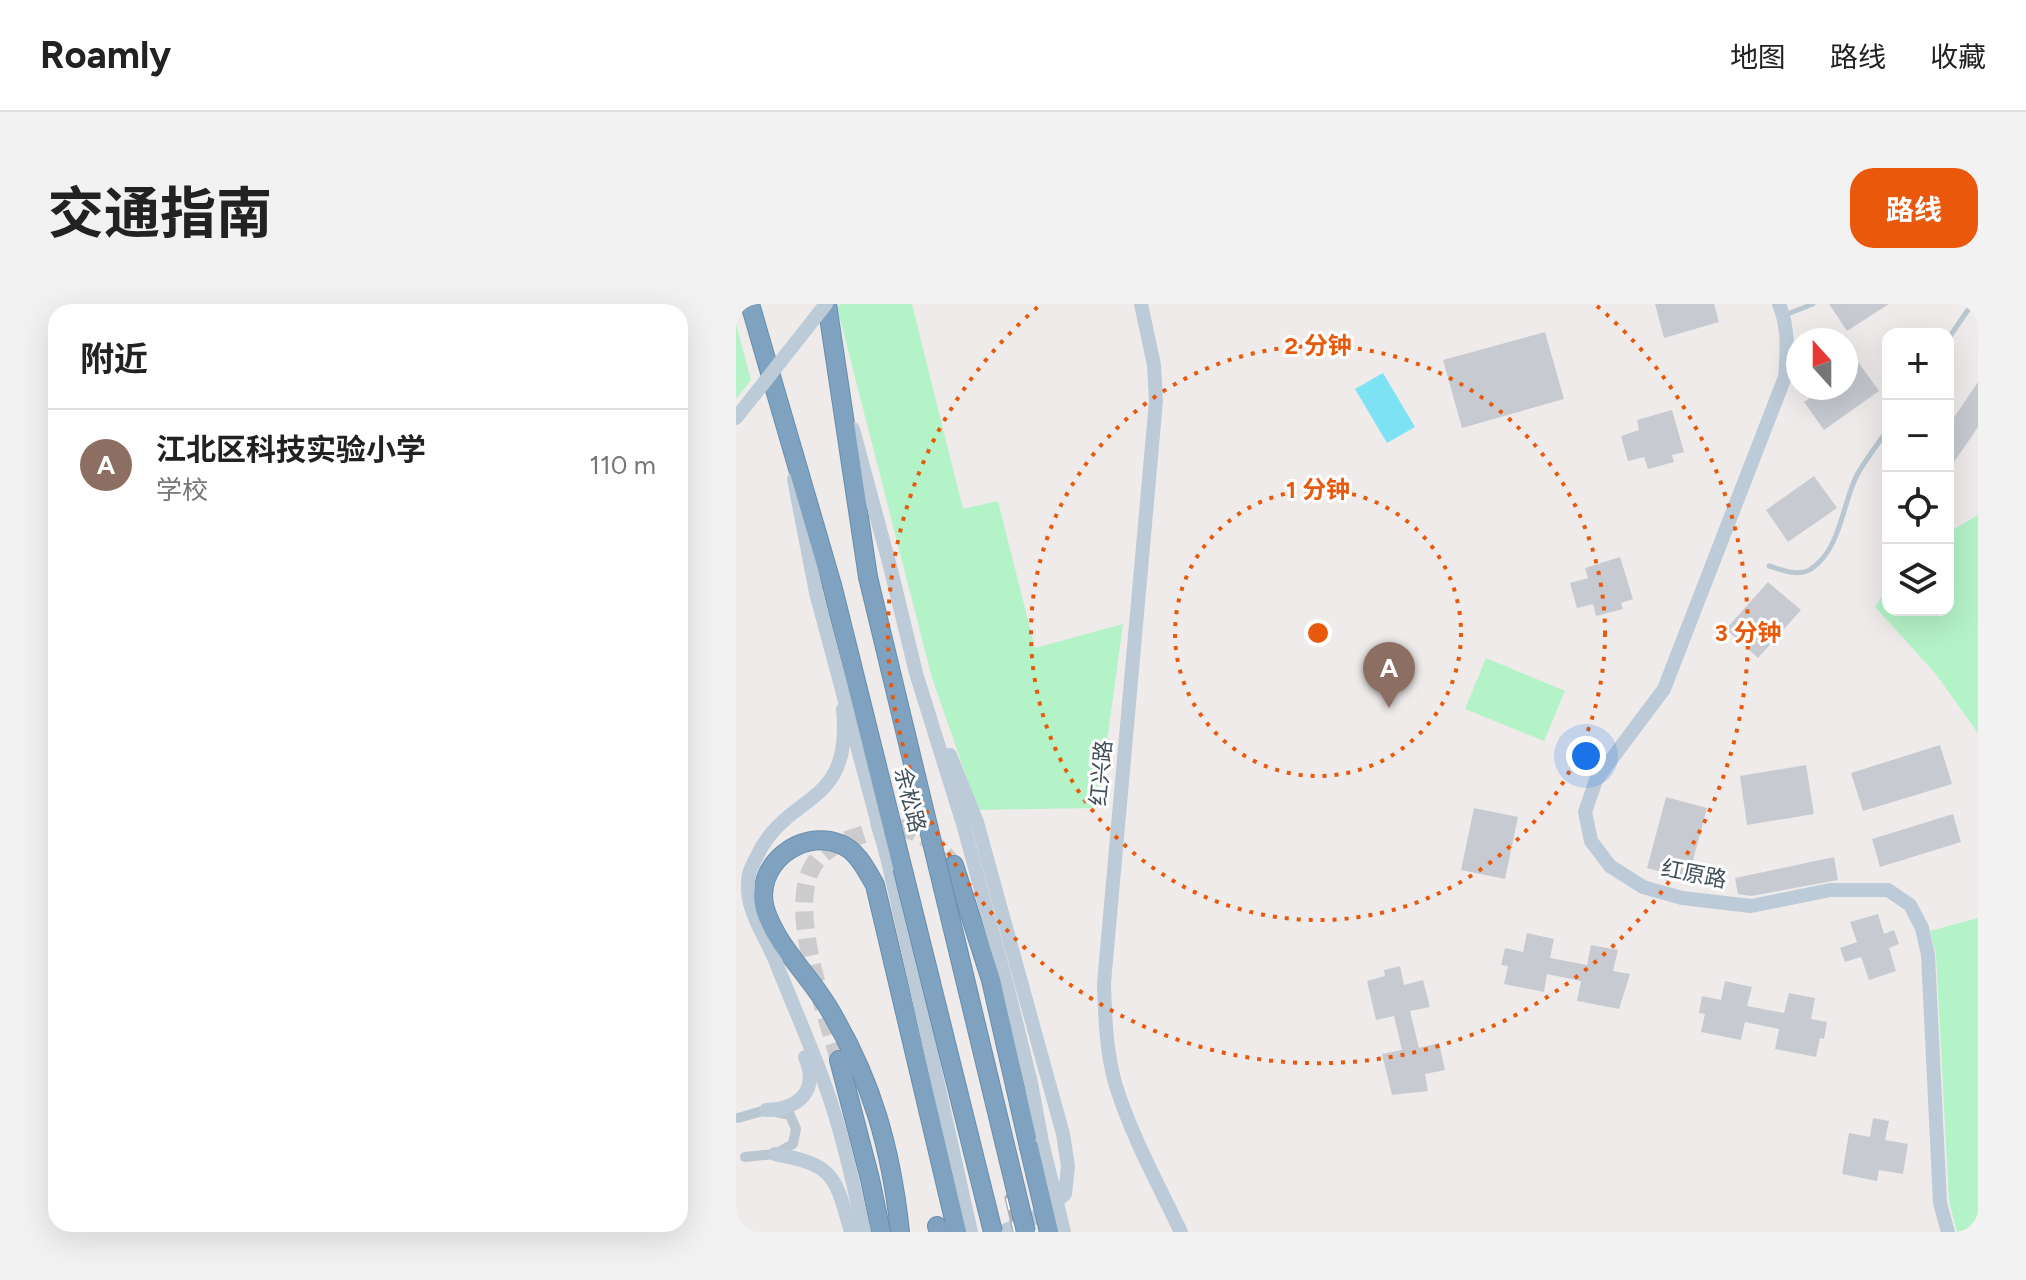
<!DOCTYPE html>
<html lang="zh">
<head>
<meta charset="utf-8">
<style>
  :root { --surface:#fff; --page:#f2f2f2; --text:#222; --muted:#767676; --line:#e0e0e0; --accent:#ea580c }
  body { margin:0; font-family:Figtree,"Noto Sans SC",sans-serif; background:var(--page); color:var(--text) }
  .controls { position:absolute; right:24px; top:24px; display:grid; overflow:hidden; border-radius:16px; box-shadow:0 8px 32px #0002 }
  .controls button { width:72px; height:72px; display:grid; place-items:center; padding:0; border:0; border-bottom:2px solid var(--line); background:var(--surface); color:var(--text); font:40px sans-serif }
  .compass { position:absolute; left:1050px; top:24px; width:72px; height:72px; border-radius:50%; background:var(--surface); box-shadow:0 8px 32px #0002; rotate:339deg }
  .you { position:absolute; left:850px; top:452px; width:28px; height:28px; margin:-20px; border:6px solid #fff; border-radius:50%; background:#1a73e8; box-shadow:0 0 0 12px #1a73e833 }
  .badge { display:grid; place-items:center; width:52px; height:52px; border-radius:50%; background:var(--accent); color:#fff; font-size:26px; font-weight:700 }
  .pin { position:absolute; translate:-50% -66px; filter:drop-shadow(0 2px 4px #0008) }
  .pin::after { content:''; position:absolute; top:42px; width:28px; height:24px; background:inherit; clip-path:polygon(0 0,100% 0,50% 100%) }
  .list { margin:0; padding:0; list-style:none }
  h2 { display:flex; justify-content:space-between; align-items:center; height:104px; margin:0; padding:0 32px; font-size:34px }
  h2 small { font-size:26px; font-weight:400; color:var(--muted) }
  .list li { display:grid; grid-template-columns:52px 1fr auto; gap:24px; align-items:center; box-sizing:border-box; height:112px; padding:0 32px; border-top:2px solid var(--line) }
  .list b { display:block; font-size:30px; white-space:nowrap }
  .list p { margin:0; font-size:26px; white-space:nowrap; color:var(--muted) }
  .list em { font-size:26px; font-style:normal; color:var(--muted) }
  .icon { flex:none; width:44px; height:44px; fill:none; stroke:currentColor; stroke-width:2; stroke-linecap:round; stroke-linejoin:round }
  .map { position:relative; flex:none; width:1242px; height:928px; overflow:hidden; border-radius:24px }
  header { display:flex; align-items:center; gap:48px; box-sizing:border-box; height:112px; padding:0 40px; background:var(--surface); border-bottom:2px solid var(--line) }
  header strong { font-size:38px }
  nav { display:flex; gap:44px; margin-inline-start:auto; font-size:28px }
  .intro { display:flex; align-items:center; justify-content:space-between; box-sizing:border-box; height:192px; padding:0 48px }
  h1 { margin:0; font-size:56px }
  .button { padding:20px 36px; border-radius:24px; background:var(--accent); color:#fff; font-size:28px; font-weight:700 }
  main { display:flex; gap:48px; padding:0 48px }
  aside { flex:1; background:var(--surface); border-radius:24px; box-shadow:0 8px 32px #0002 }
  .map>svg:first-child { display:block }
</style>
</head>
<body>
<header>
<strong>Roamly</strong>
<nav><a>地图</a><a>路线</a><a>收藏</a></nav>
</header>
<div class="intro"><h1>交通指南</h1><a class="button">路线</a></div>
<main>
<aside>
<h2>附近<small></small></h2>
<ul class="list">
<li><span class="badge" style="background:#8d6e63">A</span><div><b>江北区科技实验小学</b><p>学校</p></div><em>110 m</em></li>
</ul>
</aside>
<div class="map">
<svg width="1242" height="928" viewBox="0 0 1242 928">
  <rect width="100%" height="100%" fill="#efebeb"/>
  <!-- green -->
  <g fill="#b4f2c8">
    <polygon points="104,0 176,0 227,205 262,197 299,344 387,320 362,504 242,506 196,374 101,3"/>
    <polygon points="0,20 15,76 0,95"/>
    <polygon points="1242,211 1242,429 1199,369 1139,303 1152,283 1152,306 1212,306 1212,226 1215,227"/>
    <polygon points="750,354 829,387 808,437 729,405"/>
    <polygon points="1242,614 1242,928 1221,928 1213,897 1200,650 1194,627"/>
  </g>
  <!-- water -->
  <polygon fill="#7de2f3" points="647,69 679,123 651,139 619,85"/>
  <!-- building -->
  <g fill="#c7cbd1">
    <polygon points="919,0 978,0 983,18 928,34"/>
    <polygon points="1093,0 1153,0 1111,27"/>
    <polygon points="809,28 828,95 726,124 707,56"/>
    <polygon points="1123,59 1143,87 1088,126 1068,98 1088,84 1110,84 1110,68"/>
    <polygon points="1242,78 1242,123 1212,167 1212,122"/>
    <polygon points="936,106 948,148 936,151 938,158 912,165 908,153 892,157 885,132 903,126 901,116"/>
    <polygon points="1078,172 1101,204 1052,238 1030,206"/>
    <polygon points="884,253 897,295 885,299 887,305 860,312 857,300 841,304 834,279 852,274 849,264"/>
    <polygon points="1032,278 1065,306 1022,354 990,325"/>
    <polygon points="1204,441 1216,480 1127,507 1115,469"/>
    <polygon points="1070,461 1078,510 1011,521 1004,472"/>
    <polygon points="930,493 971,504 952,575 911,564"/>
    <polygon points="738,504 782,513 769,575 725,566"/>
    <polygon points="1217,510 1225,538 1144,563 1136,535"/>
    <polygon points="1098,553 1102,576 1015,592 1002,590 999,574"/>
    <polygon points="1142,610 1148,630 1158,626 1163,640 1153,644 1160,667 1133,676 1125,653 1109,658 1104,644 1121,638 1114,618"/>
    <polygon points="791,629 818,635 814,654 851,661 855,641 882,646 877,667 894,670 883,705 841,697 845,677 811,670 808,688 768,680 772,662 765,661 769,644 787,648"/>
    <polygon points="664,662 668,681 687,676 694,703 674,707 683,744 703,739 709,766 689,770 692,787 656,791 646,750 666,746 658,712 640,716 631,677 649,672 648,666"/>
    <polygon points="989,677 1016,683 1011,702 1048,709 1053,689 1079,694 1075,715 1091,718 1088,735 1084,734 1080,753 1039,745 1043,725 1009,718 1005,736 965,728 969,710 963,709 966,692 985,696"/>
    <polygon points="1137,814 1153,817 1149,836 1172,840 1167,870 1143,866 1141,877 1106,870 1113,829 1134,833"/>
  </g>
  <g fill="none" stroke-linecap="round" stroke-linejoin="round">
    <!-- highway-tunnel -->
    <path stroke="#ccccce" stroke-width="18" stroke-dasharray="18 9" stroke-linecap="butt" d="M 103,756 C 90,708 53,612 75,566 C 85,543 112,535 135,528 C 174,516 193,532 218,561"/>
    <defs>
      <g id="highway">
        <polyline points="14,0 96,281"/>
        <polyline points="91,0 132,273"/>
        <polyline points="218,561 255,676 293,843"/>
        <polyline points="103,756 134,875 145,928"/>
        <polyline points="201,922 203,928"/>
        <path d="M 164,928 C 155,844 136,776 92,703 C 73,671 40,641 29,605 C 17,562 64,524 104,540 C 121,546 131,567 139,581 L 221,928"/>
      </g>
    </defs>
    <!-- highway casing -->
    <use href="#highway" stroke="#698dab" stroke-width="20"/>
    <!-- lane -->
    <g stroke="#bac7d0" stroke-width="5">
      <polyline points="1049,11 1077,0"/>
      <polyline points="1212,35 1236,0"/>
      <path d="M 1033,262 C 1046,266 1063,273 1075,265 C 1105,245 1106,200 1121,171 C 1130,155 1142,140 1152,125"/>
    </g>
    <!-- street -->
    <polyline stroke="#bac7d0" stroke-width="10" points="2,814 30,806 54,811 60,825 57,840 39,850 9,853"/>
    <!-- secondary -->
    <g stroke="#bccbd7" stroke-width="14">
      <path d="M 405,0 L 418,61 L 420,97 L 368,679 C 369,713 370,749 380,782 C 396,833 422,880 445,928"/>
      <path d="M 1043,0 C 1053,24 1051,48 1049,73 L 928,385 L 860,476 L 849,508 L 855,537 L 874,562 L 907,583 L 946,594 L 1015,602 L 1094,586 L 1152,586 L 1174,601 L 1186,624 L 1192,651 L 1204,899 L 1212,928"/>
      <polyline points="0,114 19,90"/>
      <polyline points="117,125 155,266 180,369 227,520 271,681 295,779 306,838"/>
      <polyline points="58,175 80,289"/>
      <path d="M 107,405 C 117,506 51,486 20,554 C 18,559 14,565 13,570 C 7,604 27,627 39,656 C 55,697 74,739 89,781 C 106,828 117,879 128,928"/>
      <polyline points="214,451 241,518 327,830 332,862 329,890 304,911 266,928"/>
      <polyline points="153,561 235,928"/>
      <path d="M 30,806 C 64,805 83,786 69,753"/>
      <path d="M 39,850 C 99,861 99,872 115,928"/>
    </g>
    <!-- highway -->
    <use href="#highway" stroke="#7ea2c0" stroke-width="18"/>
    <defs>
      <polyline id="rail" points="272,894 280,928"/>
    </defs>
    <!-- rail casing -->
    <use href="#rail" stroke="#adb1b7" stroke-width="7"/>
    <!-- rail -->
    <use href="#rail" stroke="#fff" stroke-width="4" stroke-dasharray="12" stroke-linecap="butt"/>
    <defs>
      <g id="highway-bridge">
        <polyline points="132,273 290,928"/>
        <polyline points="96,281 257,928"/>
        <polyline points="293,843 313,928"/>
      </g>
    </defs>
    <!-- highway-bridge casing -->
    <use href="#highway-bridge" stroke="#698dab" stroke-width="20" stroke-linecap="butt"/>
    <!-- secondary-bridge -->
    <g stroke="#bccbd7" stroke-width="14">
      <polyline points="19,90 90,0"/>
      <polyline points="80,289 153,561"/>
      <polyline points="306,838 328,928"/>
    </g>
    <!-- highway-bridge -->
    <use href="#highway-bridge" stroke="#7ea2c0" stroke-width="18"/>
  </g>
  <!-- distance rings -->
  <g fill="none" stroke="#e8590c" stroke-width="4" stroke-dasharray="4 8">
    <circle cx="582" cy="329" r="143"/>
    <circle cx="582" cy="329" r="287"/>
    <path d="M861 2A430 430 0 1 1 303 2"/>
  </g>
  <g text-anchor="middle" dominant-baseline="central" stroke-width="6" stroke-linejoin="round" paint-order="stroke">
    <!-- street labels -->
    <g font-size="22" fill="#42505a" stroke="#fff">
      <text transform="translate(365 469) rotate(-85)">红兴路</text>
      <text transform="translate(174 496) rotate(76)">余松路</text>
      <text transform="translate(958 570) rotate(11)">红原路</text>
    </g>
  </g>
  <circle cx="582" cy="329" r="12" fill="#e8590c" stroke="#fff" stroke-width="4"/>
  <g font-size="24" text-anchor="middle" font-weight="bold" fill="#e8590c" stroke="#fff" stroke-width="6" stroke-linejoin="round" paint-order="stroke">
    <text x="582" y="50">2 分钟</text>
    <text x="582" y="194">1 分钟</text>
    <text x="1012" y="337">3 分钟</text>
  </g>
</svg>
<div class="controls">
<button>+</button>
<button>−</button>
<button><svg class="icon" aria-label="locate" viewBox="0 0 24 24"><circle cx="12" cy="12" r="6"/><path d="M12 2v4M12 18v4M2 12h4M18 12h4"/></svg></button>
<button><svg class="icon" aria-label="layers" viewBox="0 0 24 24"><path d="M12 4l9 5-9 5-9-5zM3 14l9 5 9-5"/></svg></button>
</div>
<svg class="compass" viewBox="-18 -18 36 36"><path d="M0-13l5 13h-10z" fill="#e53935"/><path d="M0 13l5-13h-10z" fill="#767676"/></svg>
<div class="you"></div>
<div class="pin badge" style="left:653px;top:404px;background:#8d6e63">A</div>
</div>
</main>
</body>
</html>
